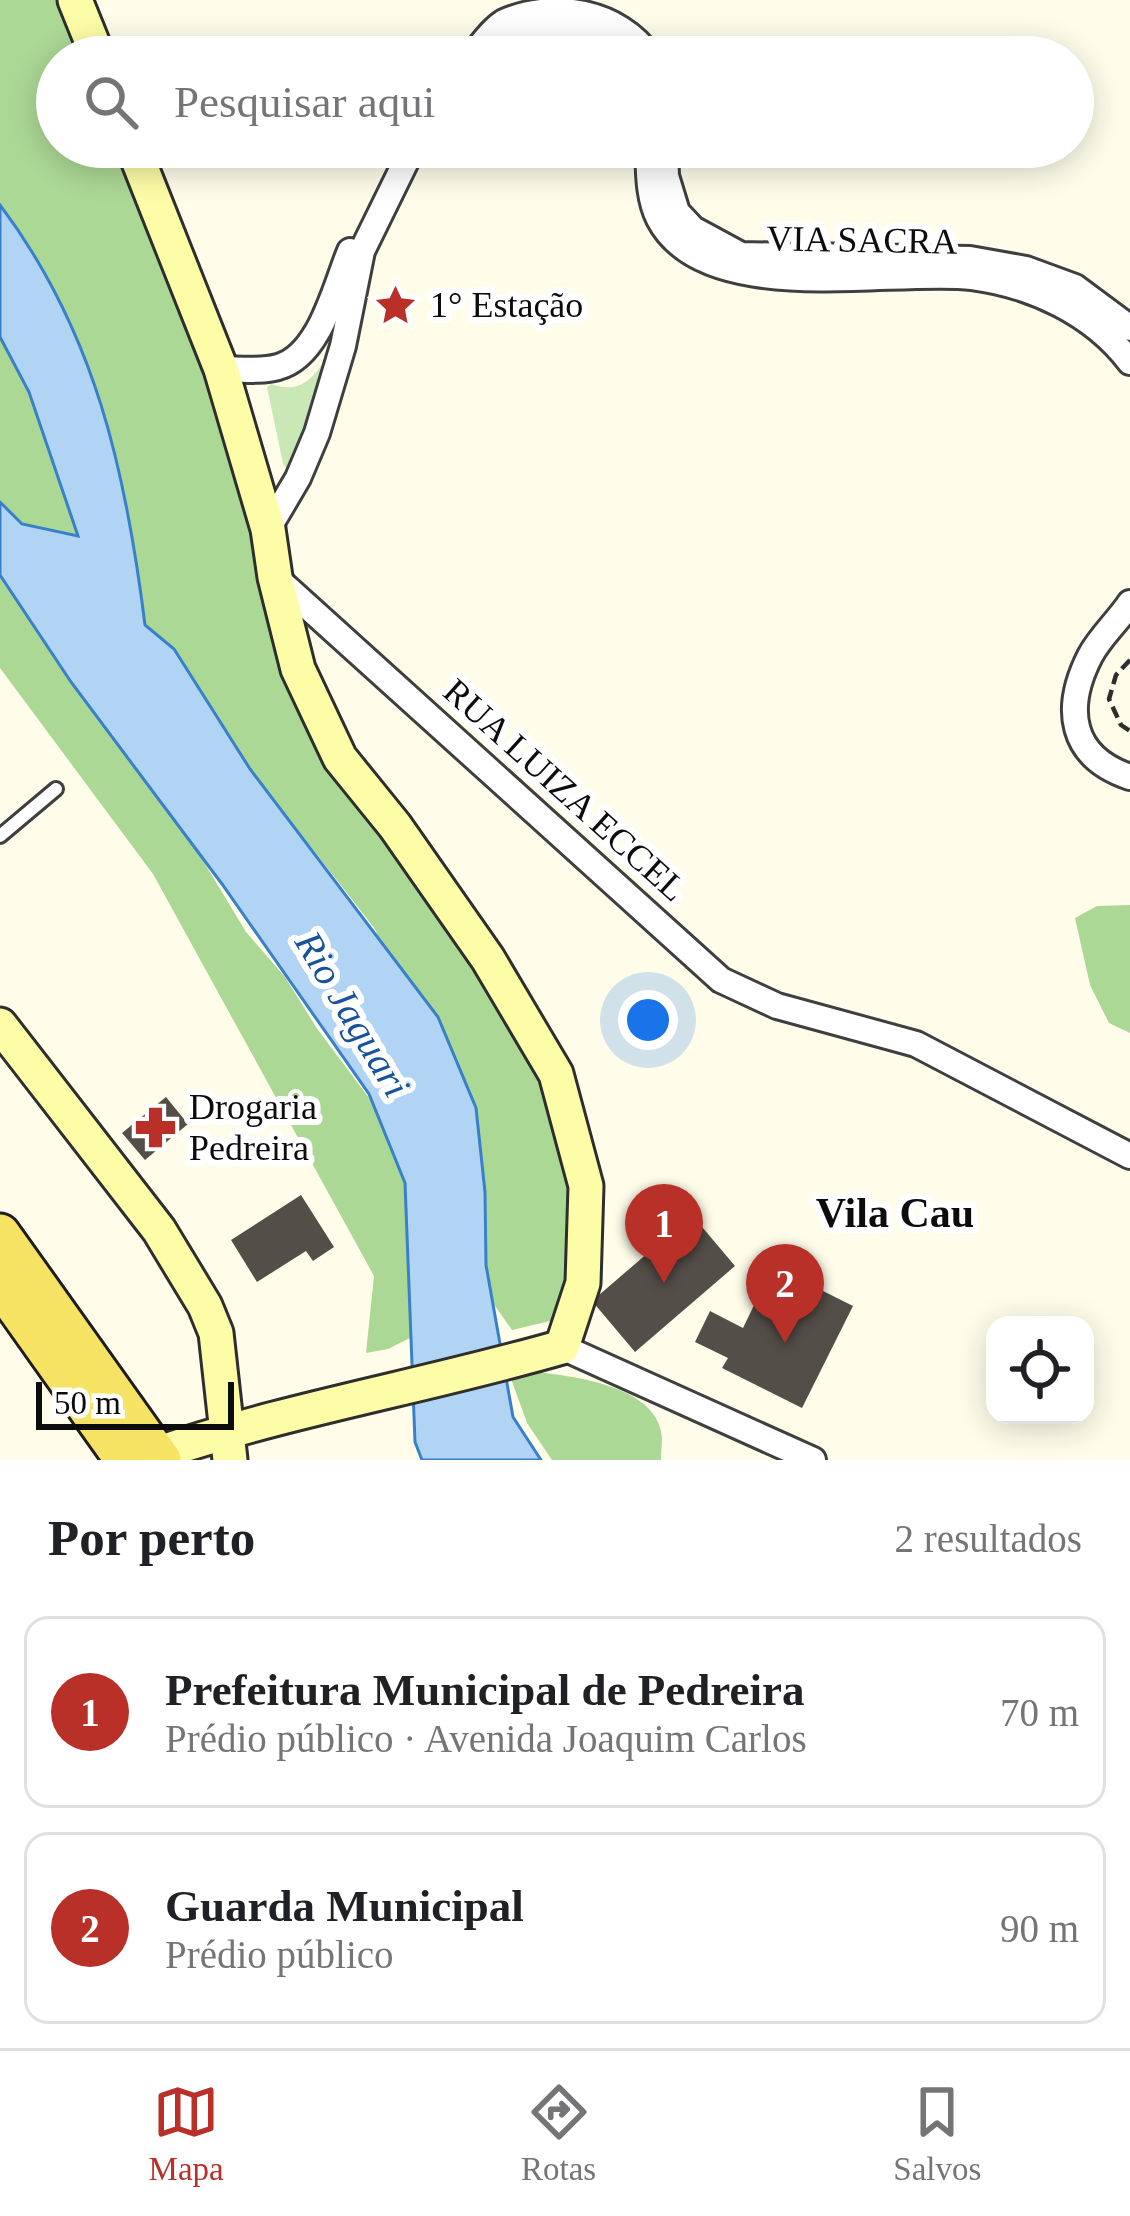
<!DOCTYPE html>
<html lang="pt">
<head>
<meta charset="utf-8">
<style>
  :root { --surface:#fff; --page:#f2f2f2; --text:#202124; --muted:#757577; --line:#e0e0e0; --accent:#b83027 }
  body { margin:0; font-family:"Times New Roman",serif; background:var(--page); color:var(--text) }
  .controls { position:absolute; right:36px; bottom:36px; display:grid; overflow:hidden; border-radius:24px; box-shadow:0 6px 30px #0003 }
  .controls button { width:108px; height:108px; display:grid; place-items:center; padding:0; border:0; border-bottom:3px solid var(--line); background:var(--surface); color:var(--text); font:60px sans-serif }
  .scale { position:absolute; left:36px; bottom:30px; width:198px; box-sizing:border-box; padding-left:12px; border:6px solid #0c0c0c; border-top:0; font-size:33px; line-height:42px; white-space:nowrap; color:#0c0c0c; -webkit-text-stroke:9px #fff; paint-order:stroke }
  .you { position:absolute; left:648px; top:1020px; width:42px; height:42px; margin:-30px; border:9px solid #fff; border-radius:50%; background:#1a73e8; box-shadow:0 0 0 18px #1a73e833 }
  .badge { display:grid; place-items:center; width:78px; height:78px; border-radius:50%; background:var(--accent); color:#fff; font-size:39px; font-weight:700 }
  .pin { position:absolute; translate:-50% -99px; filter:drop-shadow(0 3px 6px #0008) }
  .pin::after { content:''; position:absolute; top:63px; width:42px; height:36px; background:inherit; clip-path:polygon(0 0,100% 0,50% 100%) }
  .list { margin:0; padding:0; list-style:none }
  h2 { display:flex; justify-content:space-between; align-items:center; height:156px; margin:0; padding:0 48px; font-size:51px }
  h2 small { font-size:39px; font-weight:400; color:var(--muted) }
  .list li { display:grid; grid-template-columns:78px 1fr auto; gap:36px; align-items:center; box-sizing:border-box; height:192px; margin:0 24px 24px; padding:0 24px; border:3px solid var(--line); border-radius:24px }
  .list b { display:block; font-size:45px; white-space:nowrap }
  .list p { margin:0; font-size:39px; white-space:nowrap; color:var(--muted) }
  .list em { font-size:39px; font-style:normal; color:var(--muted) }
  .icon { flex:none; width:66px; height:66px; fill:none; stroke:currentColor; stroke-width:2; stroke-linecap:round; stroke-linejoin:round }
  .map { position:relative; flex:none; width:1130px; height:1460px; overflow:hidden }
  .search { position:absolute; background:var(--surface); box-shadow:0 6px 30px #0003; left:36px; right:36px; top:36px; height:132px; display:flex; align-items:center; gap:30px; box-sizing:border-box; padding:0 42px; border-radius:66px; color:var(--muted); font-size:45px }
  .sheet { height:588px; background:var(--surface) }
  nav { display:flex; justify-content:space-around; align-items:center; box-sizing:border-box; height:168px; border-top:3px solid var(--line); background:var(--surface); font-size:33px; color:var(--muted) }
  nav a { display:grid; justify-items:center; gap:6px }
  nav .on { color:var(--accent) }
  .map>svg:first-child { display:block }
</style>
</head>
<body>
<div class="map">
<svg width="1130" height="1460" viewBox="0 0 1130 1460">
  <rect width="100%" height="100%" fill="#fffdea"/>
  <!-- green -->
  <path fill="#cae8b6" d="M 327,358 L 331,358 L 299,463 L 288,470 L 283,464 L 267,387 L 271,384 C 300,394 311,380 327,358 Z"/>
  <!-- forest -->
  <g fill="#acd895">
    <polygon points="0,0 61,0 88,57 57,57 57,147 128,147 224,390 280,624 440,906 542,1069 574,1190 573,1295 554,1320 512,1330 493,1303 486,1265 485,1192 375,929 250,769 174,649 145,625 79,537 22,524 0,502"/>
    <polygon points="0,553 152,776 246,932 285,977 318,1030 369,1098 408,1177 430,1328 388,1349 366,1353 374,1276 153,874 0,668"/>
    <polygon points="1130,905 1130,1033 1109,1023 1090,985 1075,918 1097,906"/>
    <path d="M 526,1371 C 565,1375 651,1383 661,1431 C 663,1440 661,1451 661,1460 L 552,1460 L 527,1423 L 510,1376 Z"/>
  </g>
  <!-- water -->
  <path fill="#b1d4f5" stroke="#3980ca" stroke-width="3" d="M 0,205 C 95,331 126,472 145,625 L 174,649 L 250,769 L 438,1017 L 476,1108 L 485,1192 L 486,1265 L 513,1417 L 541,1460 L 422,1460 L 415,1442 L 405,1183 L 369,1094 L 222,884 L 71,682 L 0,575 L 0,502 L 22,524 L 78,536 L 29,392 L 0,337 Z"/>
  <!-- building -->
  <g fill="#544e48">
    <polygon points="166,1097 188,1124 145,1160 122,1133"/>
    <polygon points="301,1195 334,1247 313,1261 306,1251 257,1282 231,1240"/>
    <polygon points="692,1215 735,1266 635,1352 592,1301"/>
    <polygon points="773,1266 853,1306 802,1408 722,1368 728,1358 695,1342 710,1311 743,1328"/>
  </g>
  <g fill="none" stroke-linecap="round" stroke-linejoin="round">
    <defs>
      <polyline id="lane" points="0,836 56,789"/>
      <g id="street">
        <path d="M 471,57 C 481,46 491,30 504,22 C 554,0 619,11 650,57"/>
        <path d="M 491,57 C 529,15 587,15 624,57"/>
        <path d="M 648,147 C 649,171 648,197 659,219 C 705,308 891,268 972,277 C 1032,285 1093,313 1130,362"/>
        <polyline points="665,147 666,176 677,212 693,229 741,255 970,259 1026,269 1075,287 1130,328"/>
        <path d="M 221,369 C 239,369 261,372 278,367 C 320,356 335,287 350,251"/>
        <polyline points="268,529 298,478 317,433 343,346 362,251 413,147"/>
        <polyline points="276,578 721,980 777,1006 916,1044 1130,1156"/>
        <path d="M 1130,603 C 1118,621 1100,637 1090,656 C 1063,709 1070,757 1130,777"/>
        <polyline points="562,1347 813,1460"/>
      </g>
      <g id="secondary">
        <polyline points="75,0 98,57"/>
        <path d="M 133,147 L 221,369 L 268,529 L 275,577 L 298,669 L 340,758 L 395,826 L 488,959 L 556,1074 L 586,1186 L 583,1283 L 562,1347 C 427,1386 288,1409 156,1454"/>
        <polyline points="0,1025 159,1230 205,1306 216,1333 230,1460"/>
      </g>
      <g id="primary">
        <polyline points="0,1234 161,1460"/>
        <polyline points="0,1284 125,1460"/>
      </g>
    </defs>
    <!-- lane casing -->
    <use href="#lane" stroke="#3f3f3f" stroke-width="18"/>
    <!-- street casing -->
    <use href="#street" stroke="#3f3f3f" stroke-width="30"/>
    <!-- secondary casing -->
    <use href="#secondary" stroke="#2e2e2e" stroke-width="39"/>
    <!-- primary casing -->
    <use href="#primary" stroke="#1d1d1d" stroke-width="45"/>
    <!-- path -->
    <polyline stroke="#2e2e2e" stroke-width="4.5" stroke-dasharray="12 6" stroke-linecap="butt" points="1130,660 1116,675 1109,699 1121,725 1130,731"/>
    <!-- lane -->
    <use href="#lane" stroke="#fff" stroke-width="12"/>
    <!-- street -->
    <use href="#street" stroke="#fff" stroke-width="24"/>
    <!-- secondary -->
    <use href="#secondary" stroke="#fdfda7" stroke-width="33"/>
    <!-- primary -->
    <use href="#primary" stroke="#f6e363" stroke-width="39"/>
  </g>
  <!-- icons -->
  <defs>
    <symbol id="sight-bare" viewBox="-9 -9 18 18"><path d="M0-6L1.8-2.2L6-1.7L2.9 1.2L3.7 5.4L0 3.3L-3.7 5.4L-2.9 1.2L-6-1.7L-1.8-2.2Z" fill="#b83027" stroke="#fff" stroke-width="2.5" paint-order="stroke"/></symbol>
    <symbol id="pharmacy-bare" viewBox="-9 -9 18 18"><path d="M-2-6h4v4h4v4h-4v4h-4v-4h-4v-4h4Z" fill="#b83027" stroke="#fff" stroke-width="2.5" paint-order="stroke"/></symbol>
  </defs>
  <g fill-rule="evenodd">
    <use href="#sight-bare" x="366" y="276" width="59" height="59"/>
    <use href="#pharmacy-bare" x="126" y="1098" width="59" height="59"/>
  </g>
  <g text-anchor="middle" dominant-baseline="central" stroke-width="12" stroke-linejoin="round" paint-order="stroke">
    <!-- street labels -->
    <g font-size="36" fill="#0c0c0c" stroke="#fff">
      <text transform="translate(862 240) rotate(1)">VIA SACRA</text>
      <text transform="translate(565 790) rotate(42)">RUA LUIZA ECCEL</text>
    </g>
    <!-- poi labels -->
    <g font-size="36" fill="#0c0c0c" stroke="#fff" text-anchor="start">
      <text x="430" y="305">1° Estação</text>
      <text x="189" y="1107">Drogaria<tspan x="189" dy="41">Pedreira</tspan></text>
    </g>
    <!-- water labels -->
    <g font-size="39" font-style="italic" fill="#18539a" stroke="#fff">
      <text transform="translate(353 1014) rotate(59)">Rio Jaguari</text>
    </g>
    <!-- quarter labels -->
    <g font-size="42" font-weight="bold" fill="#0c0c0c" stroke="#fff">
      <text x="895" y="1213">Vila Cau</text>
    </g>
  </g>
</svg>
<div class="controls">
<button><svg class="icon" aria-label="locate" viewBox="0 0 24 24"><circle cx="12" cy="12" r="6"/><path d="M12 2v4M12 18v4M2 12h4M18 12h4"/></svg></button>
</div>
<div class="scale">50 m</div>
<div class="you"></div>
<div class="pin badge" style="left:664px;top:1283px">1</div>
<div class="pin badge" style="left:785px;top:1343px">2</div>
<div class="search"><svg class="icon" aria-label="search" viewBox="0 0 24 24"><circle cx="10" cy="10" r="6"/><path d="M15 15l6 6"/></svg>Pesquisar aqui</div>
</div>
<section class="sheet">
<h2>Por perto<small>2 resultados</small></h2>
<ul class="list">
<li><span class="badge">1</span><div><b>Prefeitura Municipal de Pedreira</b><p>Prédio público · Avenida Joaquim Carlos</p></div><em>70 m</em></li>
<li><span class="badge">2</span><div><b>Guarda Municipal</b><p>Prédio público</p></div><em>90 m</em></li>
</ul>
</section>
<nav>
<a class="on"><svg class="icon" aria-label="map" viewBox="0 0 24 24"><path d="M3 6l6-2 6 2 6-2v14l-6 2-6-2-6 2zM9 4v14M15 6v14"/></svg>Mapa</a>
<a><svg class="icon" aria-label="directions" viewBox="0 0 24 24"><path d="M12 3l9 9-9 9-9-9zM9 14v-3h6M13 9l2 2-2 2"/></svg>Rotas</a>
<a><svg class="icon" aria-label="saved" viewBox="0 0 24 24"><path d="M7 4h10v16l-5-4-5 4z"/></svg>Salvos</a>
</nav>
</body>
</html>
